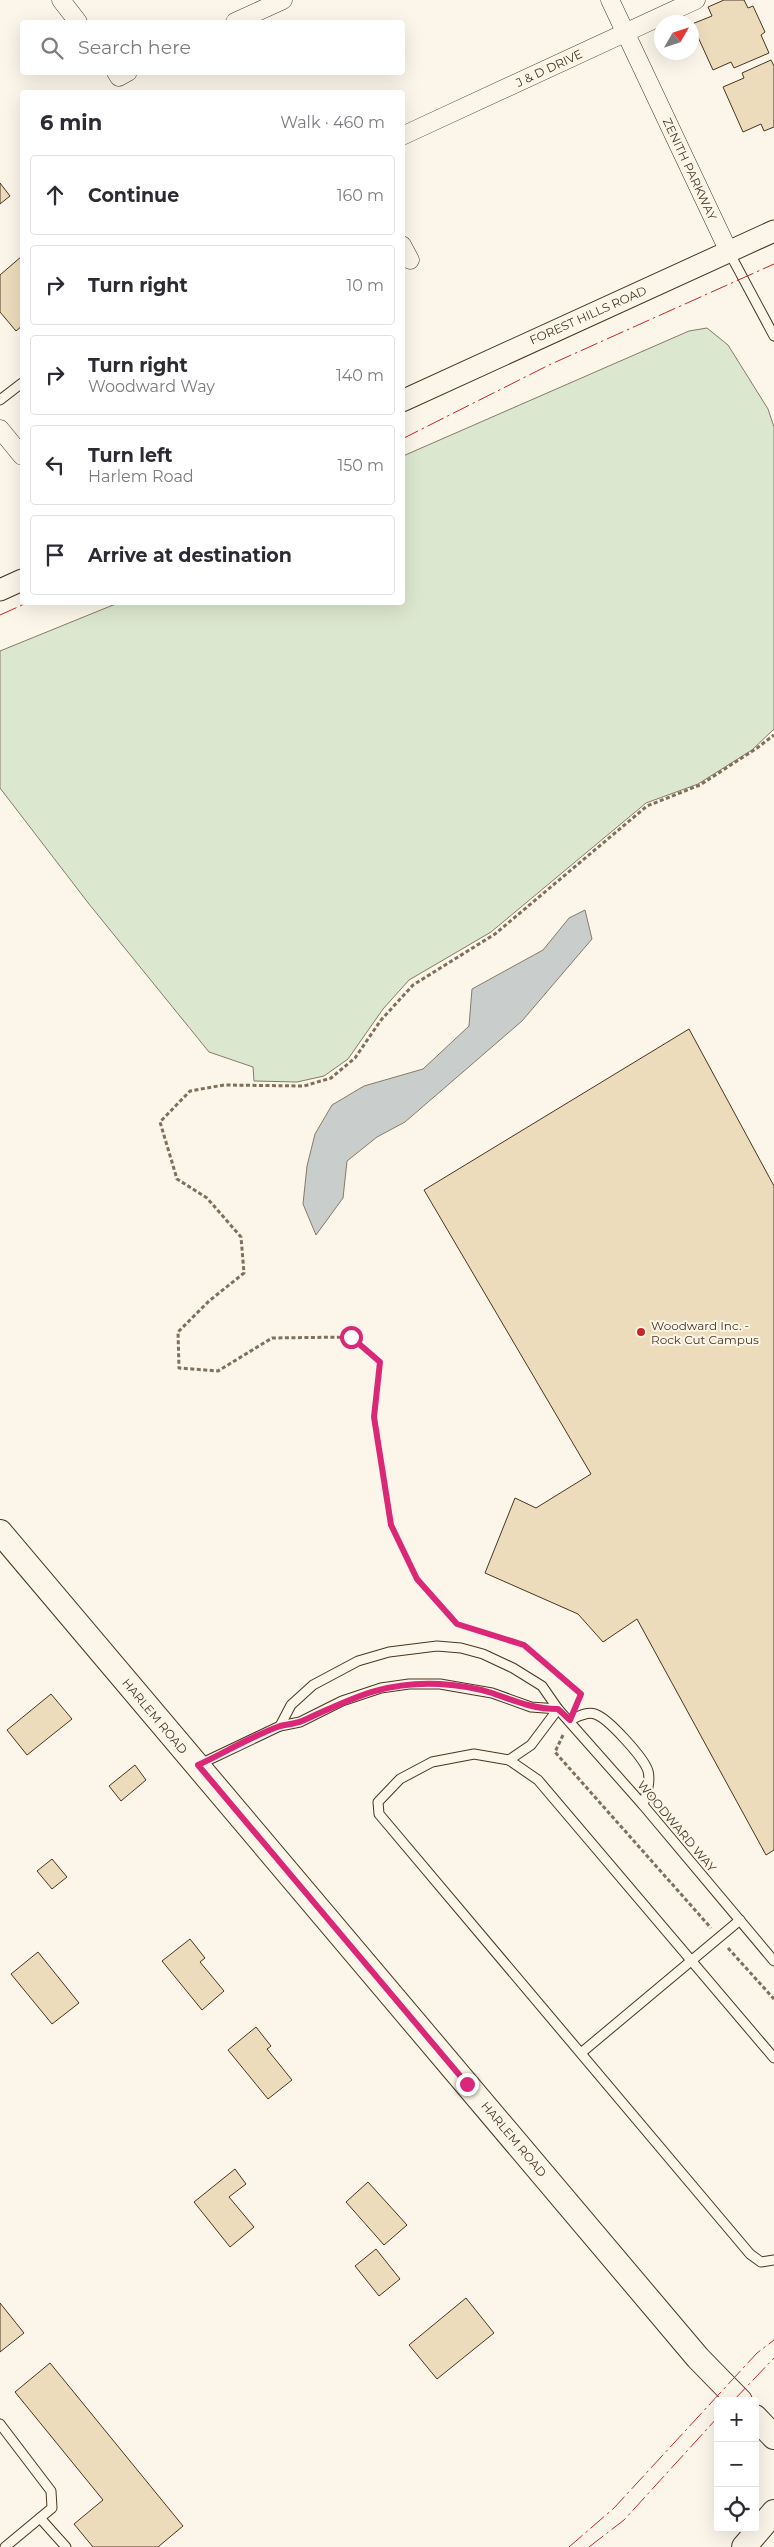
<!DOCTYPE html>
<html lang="en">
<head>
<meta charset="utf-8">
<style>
  :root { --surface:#fff; --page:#f7f7f7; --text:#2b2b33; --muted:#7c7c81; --line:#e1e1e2 }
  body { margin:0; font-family:Montserrat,sans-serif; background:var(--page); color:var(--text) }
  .controls { position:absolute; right:15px; bottom:15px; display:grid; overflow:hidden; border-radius:5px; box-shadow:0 5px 20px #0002 }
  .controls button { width:45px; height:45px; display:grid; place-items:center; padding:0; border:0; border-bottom:1px solid var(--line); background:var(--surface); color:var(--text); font:25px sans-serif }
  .compass { position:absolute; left:654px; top:15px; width:45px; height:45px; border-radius:50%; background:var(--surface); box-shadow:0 5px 20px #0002; rotate:51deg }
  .stop { position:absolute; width:15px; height:15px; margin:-11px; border:4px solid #db2777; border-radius:50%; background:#fff }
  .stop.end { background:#db2777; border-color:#fff; box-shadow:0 1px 5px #0008 }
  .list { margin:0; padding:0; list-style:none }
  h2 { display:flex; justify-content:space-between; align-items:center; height:65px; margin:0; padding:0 20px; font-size:21px }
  h2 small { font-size:16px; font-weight:400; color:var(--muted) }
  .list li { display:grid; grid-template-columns:32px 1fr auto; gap:15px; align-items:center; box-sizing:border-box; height:80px; margin:0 10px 10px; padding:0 10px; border:1px solid var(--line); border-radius:5px }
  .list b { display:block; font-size:19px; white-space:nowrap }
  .list p { margin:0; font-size:16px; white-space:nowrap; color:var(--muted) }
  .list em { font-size:16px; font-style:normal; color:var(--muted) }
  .icon { flex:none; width:28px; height:28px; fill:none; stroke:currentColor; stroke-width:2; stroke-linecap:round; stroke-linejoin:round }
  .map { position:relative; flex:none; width:774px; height:2547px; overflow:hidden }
  .search { position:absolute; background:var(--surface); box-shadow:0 5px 20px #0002; left:20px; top:20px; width:385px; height:55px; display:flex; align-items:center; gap:12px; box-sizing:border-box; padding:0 18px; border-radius:5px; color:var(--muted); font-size:19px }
  .panel { position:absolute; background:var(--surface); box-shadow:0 5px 20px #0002; left:20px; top:90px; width:385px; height:515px; border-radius:5px }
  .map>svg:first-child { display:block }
</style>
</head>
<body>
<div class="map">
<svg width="774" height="2547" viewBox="0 0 774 2547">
  <rect width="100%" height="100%" fill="#fbf6e9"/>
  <!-- green -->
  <polygon fill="#dce7d0" stroke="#887966" points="707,328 728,345 768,409 774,427 774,729 752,750 698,784 646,803 491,932 409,980 383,1009 348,1059 324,1076 297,1082 254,1081 253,1067 209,1052 89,904 0,788 0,651 118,603 402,602 403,456 689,331"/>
  <!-- water -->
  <polygon fill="#c9cecd" stroke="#887966" points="585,910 592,939 522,1021 405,1122 377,1137 347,1161 343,1198 316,1235 303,1204 307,1166 315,1134 332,1105 364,1086 423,1069 469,1026 472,989 543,950 569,918"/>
  <!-- building -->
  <g fill="#ecdcbc" stroke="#4a3520">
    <polygon points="724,0 744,0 748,8 753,6 765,32 761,35 769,53 734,68 731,62 713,70 692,24 712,16 708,7"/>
    <polygon points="771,60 774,66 774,127 764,131 761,124 743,132 723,87 744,78 742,73"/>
    <polygon points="0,183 10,196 0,204"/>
    <polygon points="22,256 22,326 16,331 0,312 0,275"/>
    <polygon points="689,1029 774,1186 774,1850 766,1855 637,1619 603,1642 578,1614 485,1573 515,1498 536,1508 591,1474 424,1190"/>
    <polygon points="51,1694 72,1719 27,1755 7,1730"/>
    <polygon points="135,1765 146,1780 121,1801 109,1786"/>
    <polygon points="52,1859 67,1877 52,1889 37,1871"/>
    <polygon points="190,1939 205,1958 200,1962 224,1991 202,2010 162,1961"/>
    <polygon points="38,1952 79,2003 52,2024 11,1974"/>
    <polygon points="256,2027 271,2046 267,2049 292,2080 268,2099 228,2050"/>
    <polygon points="235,2169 246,2184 229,2197 254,2227 230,2247 194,2202"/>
    <polygon points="368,2182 407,2225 384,2245 346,2202"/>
    <polygon points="376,2249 400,2279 379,2296 355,2266"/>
    <polygon points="466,2298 494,2333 437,2379 409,2345"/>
    <polygon points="0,2303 24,2333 0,2352"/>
    <polygon points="50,2363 183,2526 158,2547 93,2547 74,2524 103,2500 15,2392"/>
  </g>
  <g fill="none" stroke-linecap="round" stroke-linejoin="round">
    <defs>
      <g id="service">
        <polyline points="729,252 774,336"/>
        <polyline points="0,400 22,383"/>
        <polyline points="558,1709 531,1745 509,1760 474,1754 432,1762 400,1779 378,1802 379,1814 750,2254 761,2262 774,2260"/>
        <path d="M 570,1720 C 577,1717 587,1711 595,1714 C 608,1718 644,1758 648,1771 C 651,1782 646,1795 643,1805"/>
        <polyline points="280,1726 291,1705 313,1685 358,1661 389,1652 437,1646 461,1648 483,1654 513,1668 542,1686 558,1709 643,1805 774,1961"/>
        <polyline points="509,1760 538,1780 774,2058"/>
        <polyline points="198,1765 280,1726 300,1722 342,1701 381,1688 409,1684 440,1684 492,1693 531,1707 558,1709"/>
        <polyline points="581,2053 740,1920"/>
        <polyline points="0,2424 51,2491 52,2508 5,2547"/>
        <polyline points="40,2518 66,2547"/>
      </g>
      <g id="minor">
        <polyline points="61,0 78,22"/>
        <polyline points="610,0 729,252"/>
        <polyline points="235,22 283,0"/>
        <polyline points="116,72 119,77 128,72"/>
        <polyline points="402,136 696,0"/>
        <polyline points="402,245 410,260"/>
        <polyline points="0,429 22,456"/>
      </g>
      <g id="tertiary">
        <polyline points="402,401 774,231"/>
        <polyline points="0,590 22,580"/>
      </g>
      <g id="secondary">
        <polyline points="0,1532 698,2358 740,2401"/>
        <polyline points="755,2417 774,2437"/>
        <polyline points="744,2547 774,2512"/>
      </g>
    </defs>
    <!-- service casing -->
    <use href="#service" stroke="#4a3520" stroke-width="11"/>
    <!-- minor casing -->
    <use href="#minor" stroke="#4a3520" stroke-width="19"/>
    <!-- tertiary casing -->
    <use href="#tertiary" stroke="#4a3520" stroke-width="23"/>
    <!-- secondary casing -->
    <use href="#secondary" stroke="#4a3520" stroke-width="26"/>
    <!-- path -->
    <g stroke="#7f6f5c" stroke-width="3" stroke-dasharray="4 2.5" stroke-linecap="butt">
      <polyline points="577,1702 581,1694 524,1645 457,1624 417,1579 391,1525 374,1417 380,1362 351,1337 272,1338 218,1371 179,1368 178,1332 209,1301 244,1273 241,1237 207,1198 177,1179 160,1122 190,1091 224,1085 304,1086 331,1078 355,1058 381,1020 413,985 495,934 647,806 700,785 757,748 774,735"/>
      <polyline points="563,1735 555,1752 711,1928"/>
      <polyline points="728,1948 774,1999"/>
    </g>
    <!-- service -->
    <use href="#service" stroke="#fbf6e9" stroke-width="9"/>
    <!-- minor -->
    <use href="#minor" stroke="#fbf6e9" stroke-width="18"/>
    <!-- tertiary -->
    <use href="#tertiary" stroke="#fbf6e9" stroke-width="21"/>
    <!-- secondary -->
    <use href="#secondary" stroke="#fbf6e9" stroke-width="24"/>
    <!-- power -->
    <g stroke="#c62828" stroke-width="1" stroke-dasharray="18 4 2.5 4" stroke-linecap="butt">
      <polyline points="402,439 549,365 774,264"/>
      <polyline points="0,615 29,602"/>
      <polyline points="733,2401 774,2358"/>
      <polyline points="569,2547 614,2508 757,2353 774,2340"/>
      <polyline points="589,2547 624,2520 718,2417"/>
    </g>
  </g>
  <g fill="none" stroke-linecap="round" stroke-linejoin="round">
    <!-- route -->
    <path stroke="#db2777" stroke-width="6" d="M 351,1337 L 380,1362 L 374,1417 L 391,1525 L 417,1579 L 457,1624 L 524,1645 L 581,1694 L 570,1720 L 558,1709 C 533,1709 515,1701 492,1693 C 476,1688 457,1685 440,1684 C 383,1681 351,1699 302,1721 C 295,1724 287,1724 280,1726 C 252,1736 224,1753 198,1765 L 467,2084"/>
  </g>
  <!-- markers -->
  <circle fill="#c62828" stroke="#fbf6e9" stroke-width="2" cx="641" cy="1332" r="5"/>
  <g text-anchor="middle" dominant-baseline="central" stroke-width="4" stroke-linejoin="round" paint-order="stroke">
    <!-- street labels -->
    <g font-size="12" fill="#4a3520" stroke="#fbf6e9">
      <text transform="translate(549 68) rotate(-25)">J &amp; D DRIVE</text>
      <text transform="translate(690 169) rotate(65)">ZENITH PARKWAY</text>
      <text transform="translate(588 315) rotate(-24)">FOREST HILLS ROAD</text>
      <text transform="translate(155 1716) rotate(50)">HARLEM ROAD</text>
      <text transform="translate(677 1826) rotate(50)">WOODWARD WAY</text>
      <text transform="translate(514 2139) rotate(50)">HARLEM ROAD</text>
    </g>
    <!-- poi labels -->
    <g font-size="12" fill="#4a3520" stroke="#fbf6e9" text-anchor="start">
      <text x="651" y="1325">Woodward Inc. -<tspan x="651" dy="14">Rock Cut Campus</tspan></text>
    </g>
  </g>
</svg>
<div class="controls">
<button>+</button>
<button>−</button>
<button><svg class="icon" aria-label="locate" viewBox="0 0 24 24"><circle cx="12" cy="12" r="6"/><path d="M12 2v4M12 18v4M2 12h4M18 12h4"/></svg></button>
</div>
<svg class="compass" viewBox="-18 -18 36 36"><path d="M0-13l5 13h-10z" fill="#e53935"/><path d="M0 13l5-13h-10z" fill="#7c7c81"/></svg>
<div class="stop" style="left:351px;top:1337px"></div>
<div class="stop end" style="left:467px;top:2084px"></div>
<div class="search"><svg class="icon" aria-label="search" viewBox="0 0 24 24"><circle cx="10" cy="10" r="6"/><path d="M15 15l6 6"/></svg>Search here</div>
<section class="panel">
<h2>6 min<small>Walk · 460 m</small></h2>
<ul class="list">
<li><svg class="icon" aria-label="ahead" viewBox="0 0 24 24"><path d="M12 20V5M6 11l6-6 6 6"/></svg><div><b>Continue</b></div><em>160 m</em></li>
<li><svg class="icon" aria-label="right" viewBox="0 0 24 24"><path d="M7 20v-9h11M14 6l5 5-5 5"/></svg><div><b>Turn right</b></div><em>10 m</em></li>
<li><svg class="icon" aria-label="right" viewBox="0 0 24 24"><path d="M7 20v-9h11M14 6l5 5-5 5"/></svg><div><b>Turn right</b><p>Woodward Way</p></div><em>140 m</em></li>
<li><svg class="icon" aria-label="left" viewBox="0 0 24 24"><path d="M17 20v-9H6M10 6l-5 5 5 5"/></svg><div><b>Turn left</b><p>Harlem Road</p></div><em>150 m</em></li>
<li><svg class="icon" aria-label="arrive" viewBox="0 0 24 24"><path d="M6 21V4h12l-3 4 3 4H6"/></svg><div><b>Arrive at destination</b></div></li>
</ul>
</section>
</div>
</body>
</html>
